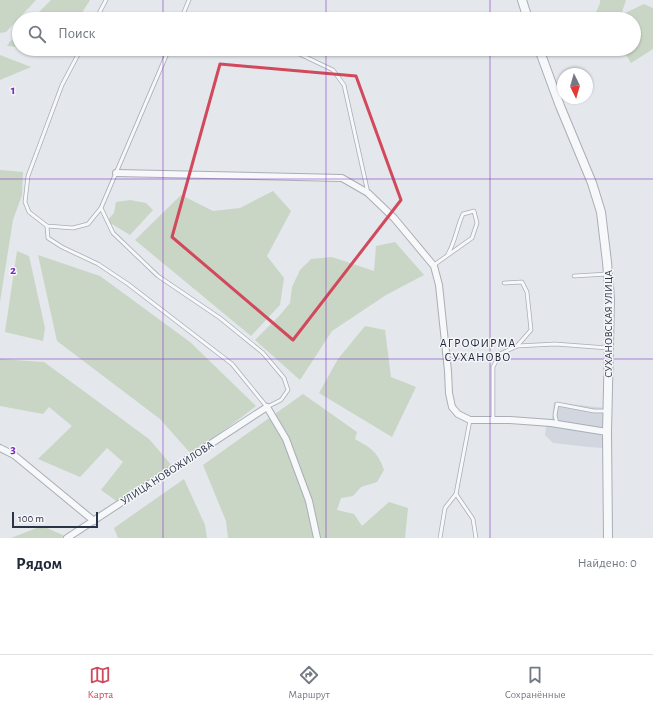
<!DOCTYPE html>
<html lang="ru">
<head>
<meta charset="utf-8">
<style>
  :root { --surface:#fff; --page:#f2f2f3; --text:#1f2937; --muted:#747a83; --line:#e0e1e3; --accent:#d1495b }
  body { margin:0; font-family:"Alegreya Sans",sans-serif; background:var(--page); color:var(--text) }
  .compass { position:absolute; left:557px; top:68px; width:36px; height:36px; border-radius:50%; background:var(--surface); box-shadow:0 1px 3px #0004; rotate:175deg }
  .scale { position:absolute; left:12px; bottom:10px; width:86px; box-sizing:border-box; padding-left:4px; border:2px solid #2b3445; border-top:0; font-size:11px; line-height:14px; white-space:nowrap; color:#2b3445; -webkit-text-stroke:3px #f4f6f9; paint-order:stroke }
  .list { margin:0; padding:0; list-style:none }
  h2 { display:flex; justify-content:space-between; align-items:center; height:52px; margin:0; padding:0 16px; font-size:17px }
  h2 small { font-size:13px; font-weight:400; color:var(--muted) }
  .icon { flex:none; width:22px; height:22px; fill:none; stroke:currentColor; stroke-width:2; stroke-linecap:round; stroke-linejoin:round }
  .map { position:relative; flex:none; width:653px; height:538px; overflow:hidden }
  .search { position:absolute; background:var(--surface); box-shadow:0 1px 3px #0004; left:12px; right:12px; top:12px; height:44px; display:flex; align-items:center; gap:10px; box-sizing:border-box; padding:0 14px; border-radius:22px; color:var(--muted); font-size:15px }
  .sheet { height:116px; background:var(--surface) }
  nav { display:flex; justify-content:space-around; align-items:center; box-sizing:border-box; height:56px; border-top:1px solid var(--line); background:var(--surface); font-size:11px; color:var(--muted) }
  nav a { display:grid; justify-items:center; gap:2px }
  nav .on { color:var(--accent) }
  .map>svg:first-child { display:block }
</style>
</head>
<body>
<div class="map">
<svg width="653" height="538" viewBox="0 0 653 538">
  <rect width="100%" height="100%" fill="#e4e7ec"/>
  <!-- built -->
  <polygon fill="#d2d6de" points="554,402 605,408 604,448 589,447 553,443 545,435 547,419 552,419"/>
  <!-- green -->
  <g fill="#c9d6c5">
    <polygon points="0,0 36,0 6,32 0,33"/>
    <polygon points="51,0 90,0 78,19 37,19 36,15"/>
    <polygon points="600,0 626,0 621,15 644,4 653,8 653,49 631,63 623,50 582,50 582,49 634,49 634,19 593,19 600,3"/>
    <polygon points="19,38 19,47 7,46 10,41"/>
    <polygon points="0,55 31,67 0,80"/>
    <polygon points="0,170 23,172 22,195 13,220 0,302"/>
    <polygon points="273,191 291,211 267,256 284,278 280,305 251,336 135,240 181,195 213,211 240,208"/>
    <polygon points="130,200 146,203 153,210 130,235 107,221 114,213 116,202"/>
    <polygon points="395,242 424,275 386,295 332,331 300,380 255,340 280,315 290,303 292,287 300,270 311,259 332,257 374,271 376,246"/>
    <polygon points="17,251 29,256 45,328 43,341 5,332"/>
    <polygon points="38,255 100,276 190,342 256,406 192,455 160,419 57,341"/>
    <polygon points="365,326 385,330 391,377 416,387 392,437 319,393 338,359"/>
    <polygon points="0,359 44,362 149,439 173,467 122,505 101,490 123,462 107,448 80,477 38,459 72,426 49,407 43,414 0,406"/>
    <path d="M 303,394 L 357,432 L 355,439 C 371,448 378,452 384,470 L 377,482 L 361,487 L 353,496 L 341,498 L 337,510 L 354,514 L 362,526 L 389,502 L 408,508 L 405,538 L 228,538 L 226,521 L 203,465 Z"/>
    <polygon points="184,479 205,525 207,538 118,538 114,528"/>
    <polygon points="42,526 65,536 61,538 11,538"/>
  </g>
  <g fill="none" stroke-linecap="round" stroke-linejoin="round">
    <defs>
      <g id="service">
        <polyline points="96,19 106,0"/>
        <polyline points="181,19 189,0"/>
        <polyline points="81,49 62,85 28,176 25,202 29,212 47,226 73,228 88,224 101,208 169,49"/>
        <polyline points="289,49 333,70 344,85 368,193"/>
        <polyline points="47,226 48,238 62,247 98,264 128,284 232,364 267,407 281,400 288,390 284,378 263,353 220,318 158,276 113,233 101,208"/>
        <path d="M 434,265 L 472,238 L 477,223 L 474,211 L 463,214 C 457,226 456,240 448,254"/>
        <polyline points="574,276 608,274"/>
        <polyline points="504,283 522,282 527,292 531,330 517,346"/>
        <polyline points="493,420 493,367 500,354 517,346 555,344 608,348"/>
        <polyline points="557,424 555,415 557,404 594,411 606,411"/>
        <polyline points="456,494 473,519 476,538"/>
        <polyline points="440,538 445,508 456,494 470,420"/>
      </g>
      <g id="minor">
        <polyline points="116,173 342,178 368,193 394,218 434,266 439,285 448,371 449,393 452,407 458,414 470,420 510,420 551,423 607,432"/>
        <polyline points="0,448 14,455 94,521"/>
        <polyline points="67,538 267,407 286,439 309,501 317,538"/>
      </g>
      <g id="tertiary">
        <polyline points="522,0 528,19"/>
        <polyline points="539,49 560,106 592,183 601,212 607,262 610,299 607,432 608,538"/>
      </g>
    </defs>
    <!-- service casing -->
    <use href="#service" stroke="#a9aeb7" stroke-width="4.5"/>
    <!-- minor casing -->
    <use href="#minor" stroke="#a9aeb7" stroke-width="8"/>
    <!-- tertiary casing -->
    <use href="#tertiary" stroke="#a9aeb7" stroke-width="10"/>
    <!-- service -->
    <use href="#service" stroke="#f7f8fa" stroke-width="3"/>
    <!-- minor -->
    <use href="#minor" stroke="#f7f8fa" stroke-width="6"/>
    <!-- tertiary -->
    <use href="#tertiary" stroke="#f7f8fa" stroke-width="8"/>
  </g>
  <!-- marked area -->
  <path fill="none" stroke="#d1495b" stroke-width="3" stroke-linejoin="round" d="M 220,64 L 356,76 L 401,200 L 293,340 L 172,237 Z"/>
  <!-- grid -->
  <path fill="none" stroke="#7b2cbf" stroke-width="1" stroke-opacity="0.55" d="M 163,0 L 163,19M 326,0 L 326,19M 490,0 L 490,19M 163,49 L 163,538M 326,49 L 326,538M 490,49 L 490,538M 0,179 L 653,179M 0,359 L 653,359"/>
  <g text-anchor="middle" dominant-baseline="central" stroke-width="3" stroke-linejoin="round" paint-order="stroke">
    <!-- street labels -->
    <g font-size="11" fill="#2b3445" stroke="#f4f6f9">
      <text transform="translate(608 324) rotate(-90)">СУХАНОВСКАЯ УЛИЦА</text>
      <text transform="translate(167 473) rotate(-33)">УЛИЦА НОВОЖИЛОВА</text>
    </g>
    <!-- neighbourhood labels -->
    <g font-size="12" letter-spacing="1" fill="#1d2536" stroke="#f4f6f9">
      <text x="478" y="343">АГРОФИРМА<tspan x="478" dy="14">СУХАНОВО</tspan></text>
    </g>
  </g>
  <g font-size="13" text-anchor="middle" font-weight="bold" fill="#7b2cbf" stroke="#f4f6f9" stroke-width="3" stroke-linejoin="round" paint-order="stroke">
    <text x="13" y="94">1</text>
    <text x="13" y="274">2</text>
    <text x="13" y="453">3</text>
  </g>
</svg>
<svg class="compass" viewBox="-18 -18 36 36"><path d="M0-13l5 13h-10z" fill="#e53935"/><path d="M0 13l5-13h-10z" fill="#747a83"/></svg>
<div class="scale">100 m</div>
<div class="search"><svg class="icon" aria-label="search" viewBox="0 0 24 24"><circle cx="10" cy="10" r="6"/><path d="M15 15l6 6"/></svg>Поиск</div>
</div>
<section class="sheet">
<h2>Рядом<small>Найдено: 0</small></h2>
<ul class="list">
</ul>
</section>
<nav>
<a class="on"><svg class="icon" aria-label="map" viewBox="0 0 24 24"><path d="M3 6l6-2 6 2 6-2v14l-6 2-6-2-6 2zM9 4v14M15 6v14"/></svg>Карта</a>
<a><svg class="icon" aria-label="directions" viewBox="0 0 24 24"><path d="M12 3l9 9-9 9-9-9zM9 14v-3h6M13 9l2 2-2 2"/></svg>Маршрут</a>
<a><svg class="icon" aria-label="saved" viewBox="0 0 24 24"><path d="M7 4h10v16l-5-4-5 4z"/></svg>Сохранённые</a>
</nav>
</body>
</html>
